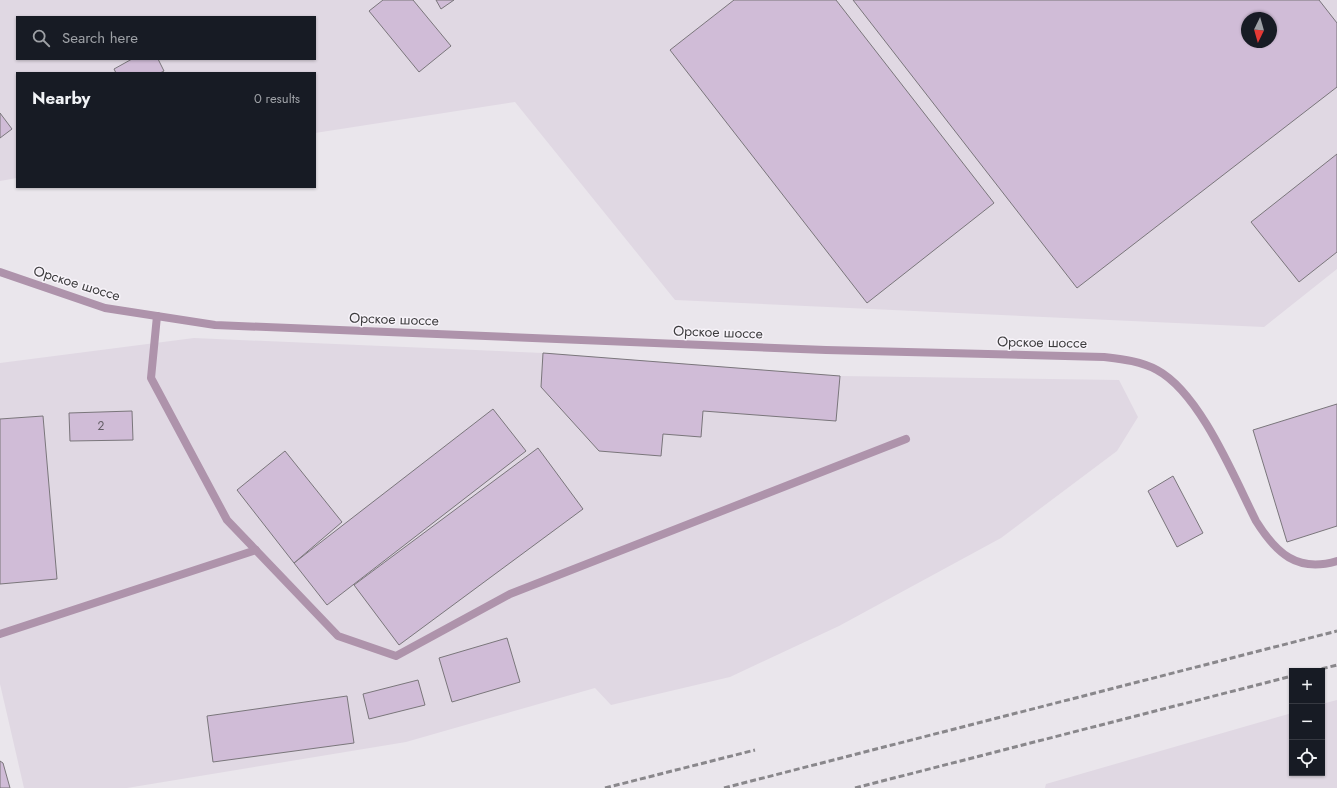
<!DOCTYPE html>
<html lang="en">
<head>
<meta charset="utf-8">
<style>
  :root { --surface:#171b24; --page:#242831; --text:#f1f3f6; --muted:#9ea1a6; --line:#363941 }
  body { margin:0; font-family:Jost,sans-serif; background:var(--page); color:var(--text) }
  .controls { position:absolute; right:12px; bottom:12px; display:grid; overflow:hidden; border-radius:0px; box-shadow:0 1px 3px #0004 }
  .controls button { width:36px; height:36px; display:grid; place-items:center; padding:0; border:0; border-bottom:1px solid var(--line); background:var(--surface); color:var(--text); font:20px sans-serif }
  .compass { position:absolute; left:1241px; top:12px; width:36px; height:36px; border-radius:50%; background:var(--surface); box-shadow:0 1px 3px #0004; rotate:185deg }
  .list { margin:0; padding:0; list-style:none }
  h2 { display:flex; justify-content:space-between; align-items:center; height:52px; margin:0; padding:0 16px; font-size:17px }
  h2 small { font-size:13px; font-weight:400; color:var(--muted) }
  .icon { flex:none; width:22px; height:22px; fill:none; stroke:currentColor; stroke-width:2; stroke-linecap:round; stroke-linejoin:round }
  .map { position:relative; flex:none; width:1337px; height:788px; overflow:hidden }
  .search { position:absolute; background:var(--surface); box-shadow:0 1px 3px #0004; left:16px; top:16px; width:300px; height:44px; display:flex; align-items:center; gap:10px; box-sizing:border-box; padding:0 14px; border-radius:0px; color:var(--muted); font-size:15px }
  .panel { position:absolute; background:var(--surface); box-shadow:0 1px 3px #0004; left:16px; top:72px; width:300px; height:116px; border-radius:0px }
  .map>svg:first-child { display:block }
</style>
</head>
<body>
<div class="map">
<svg width="1337" height="788" viewBox="0 0 1337 788">
  <rect width="100%" height="100%" fill="#eae6ec"/>
  <!-- built -->
  <g fill="#e0d8e3" fill-rule="evenodd">
    <path d="M 0,0 L 1337,0 L 1337,269 L 1264,327 L 675,300 L 515,102 L 315,133 L 315,73 L 17,73 L 17,178 L 0,181 ZM 17,17 L 315,17 L 315,59 L 17,59 ZM 1247,18 L 1271,18 L 1271,42 L 1247,42 Z"/>
    <polygon points="194,338 543,353 840,376 1119,380 1138,417 1117,451 1001,538 839,626 730,677 611,705 595,688 406,742 127,788 24,788 0,684 0,363"/>
    <polygon points="1337,700 1337,788 1045,788 1046,784 1292,713 1292,773 1322,773 1322,704"/>
  </g>
  <!-- building -->
  <g fill="#d0bcd7" stroke="#7a767b" fill-rule="evenodd">
    <polygon points="383,0 413,0 451,46 419,72 369,11"/>
    <polygon points="436,0 454,0 441,9"/>
    <polygon points="734,0 836,0 994,203 867,303 670,50"/>
    <path d="M 853,0 L 1319,0 L 1337,23 L 1337,87 L 1077,288 ZM 1247,18 L 1271,18 L 1271,42 L 1247,42 Z"/>
    <polygon points="132,59 158,59 164,71 160,73 116,73 114,69"/>
    <polygon points="0,113 12,129 0,138"/>
    <polygon points="1337,154 1337,252 1299,282 1251,222"/>
    <polygon points="543,353 840,376 836,421 703,411 701,437 663,434 661,456 599,451 541,387"/>
    <polygon points="1337,404 1337,526 1287,542 1253,430"/>
    <polygon points="493,409 526,451 327,605 294,563"/>
    <polygon points="132,411 133,440 70,441 69,413"/>
    <polygon points="43,416 57,579 0,584 0,419"/>
    <polygon points="538,448 583,509 399,645 354,585"/>
    <polygon points="285,451 342,522 294,563 237,490"/>
    <polygon points="1173,476 1203,533 1177,547 1148,491"/>
    <polygon points="507,638 520,682 452,702 439,658"/>
    <polygon points="418,680 425,705 369,719 363,694"/>
    <polygon points="347,696 354,743 213,762 207,716"/>
    <polygon points="0,761 3,763 10,788 0,788"/>
  </g>
  <g fill="none" stroke-linecap="round" stroke-linejoin="round">
    <!-- service -->
    <g stroke="#ae93ab" stroke-width="8">
      <polyline points="157,316 151,378 227,520 338,636 396,656 510,594 906,439"/>
      <polyline points="0,634 256,550"/>
    </g>
    <!-- tertiary -->
    <path stroke="#ae93ab" stroke-width="8" d="M 0,272 L 105,308 L 215,325 L 826,350 L 1104,357 C 1121,359 1141,361 1157,370 C 1200,393 1234,477 1256,521 C 1276,553 1297,573 1337,561"/>
    <!-- rail -->
    <g stroke="#89878b" stroke-width="3" stroke-dasharray="6 3" stroke-linecap="butt">
      <polyline points="1313,671 1337,665"/>
      <polyline points="605,788 755,750"/>
      <polyline points="724,788 1337,631"/>
      <polyline points="855,788 1292,676"/>
    </g>
  </g>
  <g text-anchor="middle" dominant-baseline="central" stroke-width="3" stroke-linejoin="round" paint-order="stroke">
    <!-- number labels -->
    <g font-size="12" fill="#625c64">
      <text x="101" y="426">2</text>
    </g>
    <!-- street labels -->
    <g font-size="14" fill="#3d3c3e" stroke="#f7f3f9">
      <text transform="translate(77 283) rotate(17)">Орское шоссе</text>
      <text transform="translate(394 319) rotate(2)">Орское шоссе</text>
      <text transform="translate(718 332) rotate(2)">Орское шоссе</text>
      <text transform="translate(1042 342) rotate(1)">Орское шоссе</text>
    </g>
  </g>
</svg>
<div class="controls">
<button>+</button>
<button>−</button>
<button><svg class="icon" aria-label="locate" viewBox="0 0 24 24"><circle cx="12" cy="12" r="6"/><path d="M12 2v4M12 18v4M2 12h4M18 12h4"/></svg></button>
</div>
<svg class="compass" viewBox="-18 -18 36 36"><path d="M0-13l5 13h-10z" fill="#e53935"/><path d="M0 13l5-13h-10z" fill="#9ea1a6"/></svg>
<div class="search"><svg class="icon" aria-label="search" viewBox="0 0 24 24"><circle cx="10" cy="10" r="6"/><path d="M15 15l6 6"/></svg>Search here</div>
<section class="panel">
<h2>Nearby<small>0 results</small></h2>
<ul class="list">
</ul>
</section>
</div>
</body>
</html>
